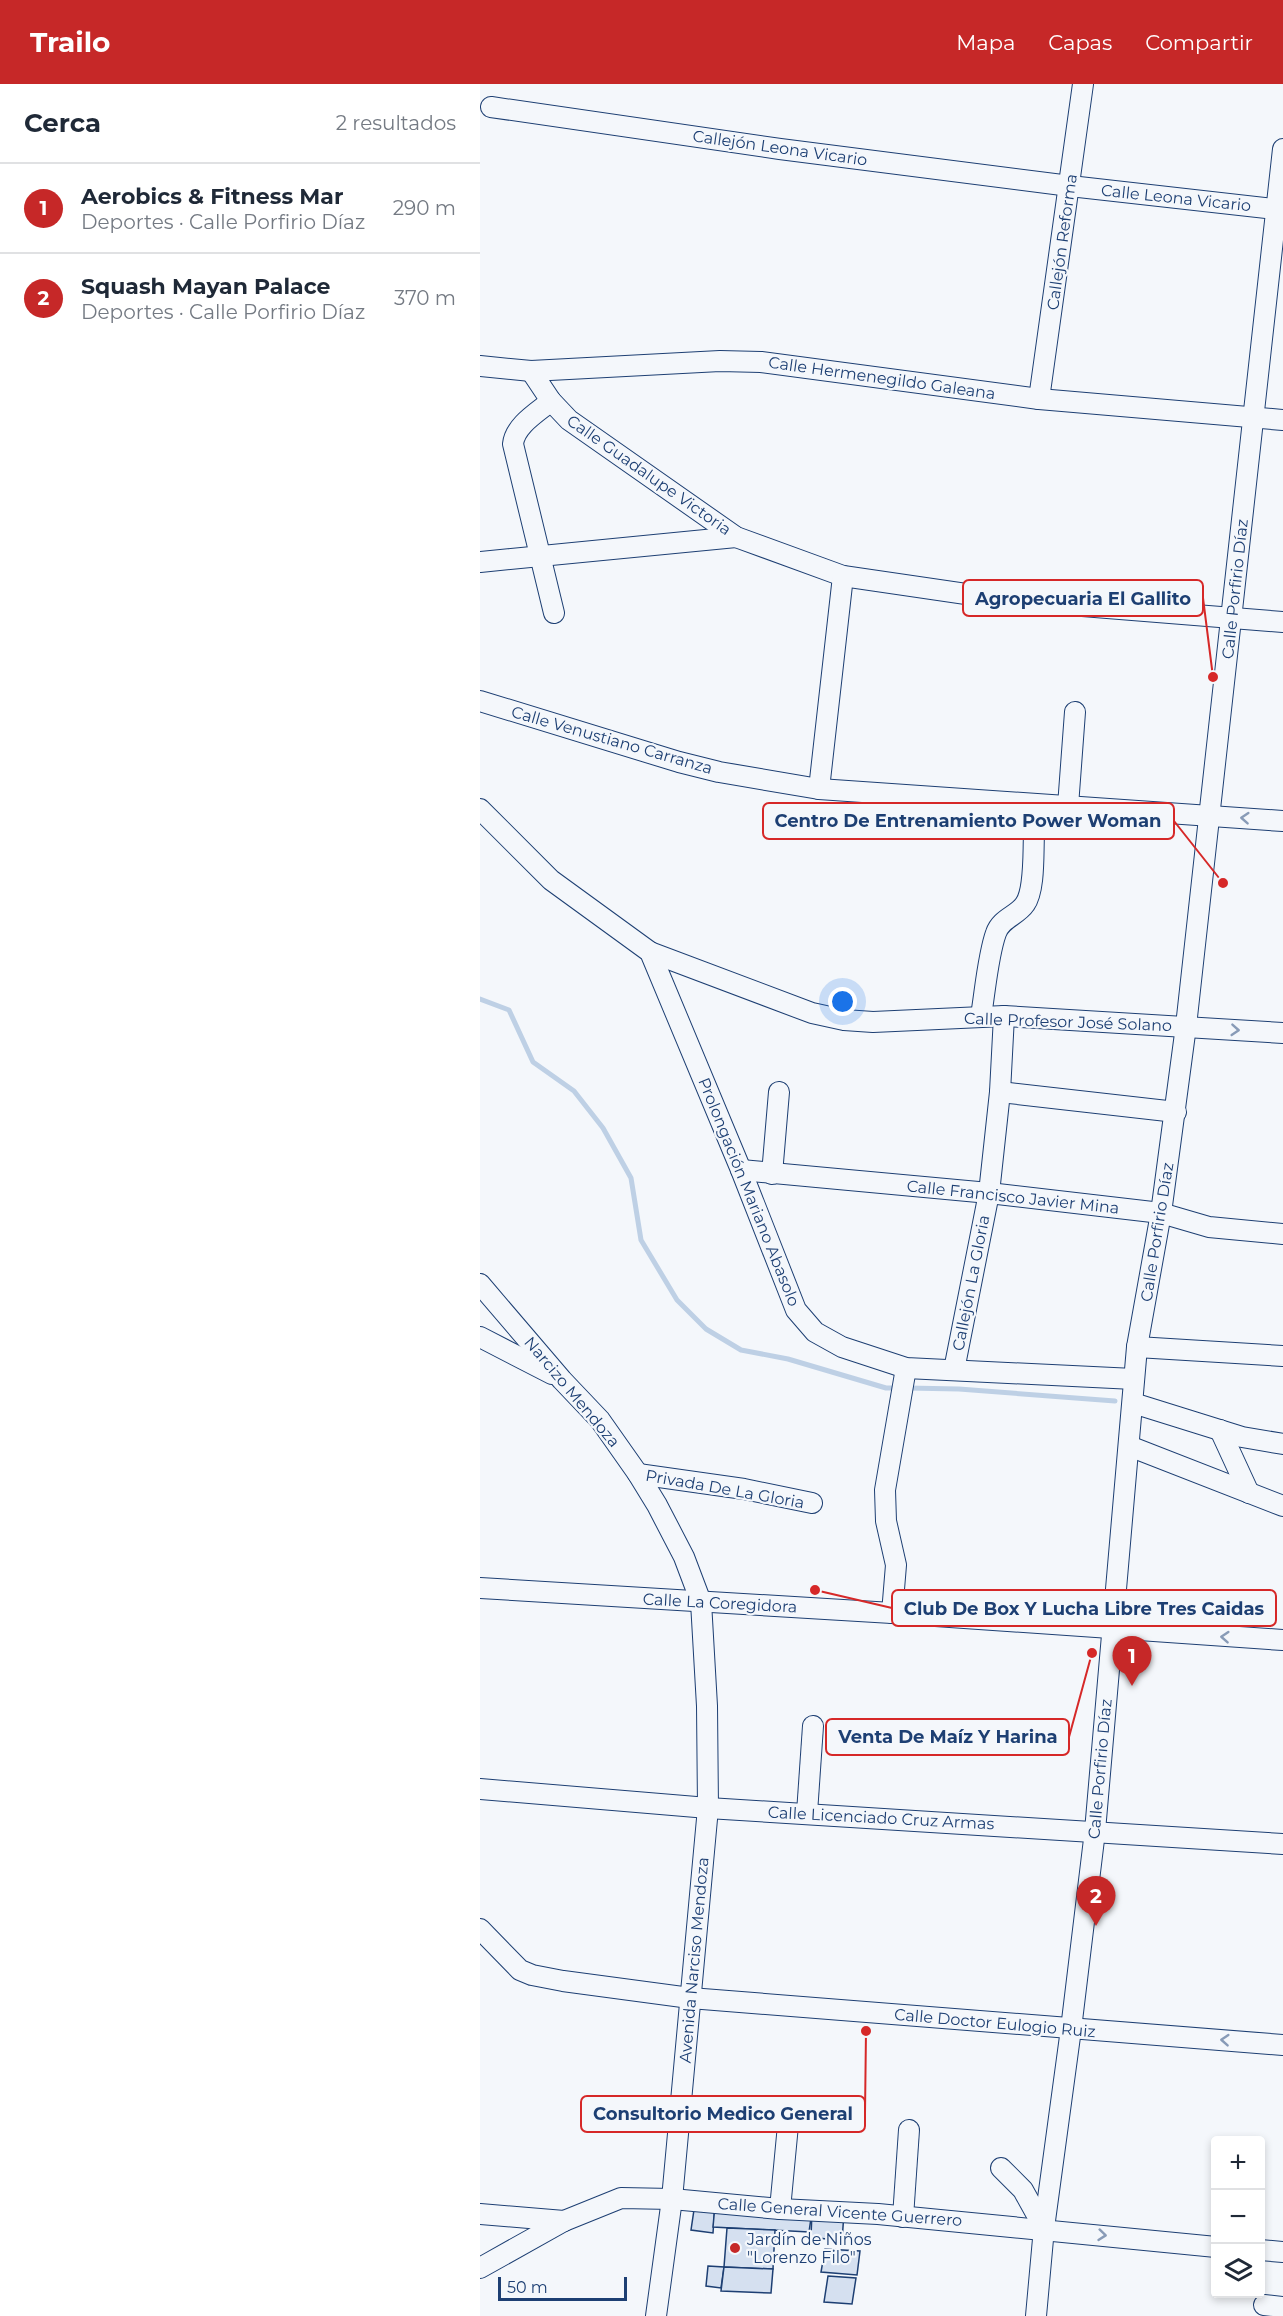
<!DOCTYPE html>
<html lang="es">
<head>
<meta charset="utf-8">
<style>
  :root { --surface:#fff; --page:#f6f6f7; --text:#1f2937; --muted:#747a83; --line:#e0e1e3; --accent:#c62828 }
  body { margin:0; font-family:Montserrat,sans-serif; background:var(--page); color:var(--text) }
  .controls { position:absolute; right:18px; bottom:18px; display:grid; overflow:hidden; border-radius:6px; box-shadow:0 3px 9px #0003 }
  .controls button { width:54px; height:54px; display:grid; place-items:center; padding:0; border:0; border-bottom:2px solid var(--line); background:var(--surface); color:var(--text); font:30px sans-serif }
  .scale { position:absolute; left:18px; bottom:15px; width:129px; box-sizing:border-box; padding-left:6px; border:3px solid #1d3f73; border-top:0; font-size:16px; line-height:21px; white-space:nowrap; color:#1d3f73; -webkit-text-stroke:4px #f4f7fb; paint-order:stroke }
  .you { position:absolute; left:363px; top:918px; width:21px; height:21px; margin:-15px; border:4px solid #fff; border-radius:50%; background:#1a73e8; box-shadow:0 0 0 9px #1a73e833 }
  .badge { display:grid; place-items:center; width:39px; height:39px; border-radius:50%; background:var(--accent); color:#fff; font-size:20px; font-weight:700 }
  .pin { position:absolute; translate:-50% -50px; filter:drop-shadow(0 2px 3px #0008) }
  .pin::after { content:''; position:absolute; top:32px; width:21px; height:18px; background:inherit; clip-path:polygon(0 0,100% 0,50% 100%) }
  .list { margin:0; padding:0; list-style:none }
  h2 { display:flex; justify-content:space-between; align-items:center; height:78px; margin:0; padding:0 24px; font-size:26px }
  h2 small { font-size:20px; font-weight:400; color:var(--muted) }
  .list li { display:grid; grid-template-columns:39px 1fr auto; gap:18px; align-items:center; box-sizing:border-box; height:90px; padding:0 24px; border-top:2px solid var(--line) }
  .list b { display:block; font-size:22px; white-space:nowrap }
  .list p { margin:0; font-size:20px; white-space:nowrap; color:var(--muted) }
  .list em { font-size:20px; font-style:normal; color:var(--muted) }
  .icon { flex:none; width:33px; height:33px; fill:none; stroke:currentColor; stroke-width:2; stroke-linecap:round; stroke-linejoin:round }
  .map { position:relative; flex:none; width:803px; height:2232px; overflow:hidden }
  header { display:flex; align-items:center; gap:36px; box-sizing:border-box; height:84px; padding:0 30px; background:var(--accent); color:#fff }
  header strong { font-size:28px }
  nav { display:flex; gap:33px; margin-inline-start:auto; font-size:21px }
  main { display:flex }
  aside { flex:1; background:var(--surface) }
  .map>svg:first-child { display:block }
</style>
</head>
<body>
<header>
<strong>Trailo</strong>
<nav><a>Mapa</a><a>Capas</a><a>Compartir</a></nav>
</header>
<main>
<aside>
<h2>Cerca<small>2 resultados</small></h2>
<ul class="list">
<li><span class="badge">1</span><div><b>Aerobics &amp; Fitness Mar</b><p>Deportes · Calle Porfirio Díaz</p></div><em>290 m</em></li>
<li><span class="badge">2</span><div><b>Squash Mayan Palace</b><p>Deportes · Calle Porfirio Díaz</p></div><em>370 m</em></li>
</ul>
</aside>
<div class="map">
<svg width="803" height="2232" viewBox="0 0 803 2232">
  <rect width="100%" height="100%" fill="#f4f7fb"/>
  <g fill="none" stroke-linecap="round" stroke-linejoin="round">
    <!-- stream -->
    <g stroke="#bed0e5" stroke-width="5">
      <polyline points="0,915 29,926 53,978 94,1007 123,1044 151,1094 161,1156 197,1216 226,1245 261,1266 308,1275 406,1304 418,1304"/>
      <polyline points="427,1304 479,1305 635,1317"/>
    </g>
  </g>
  <!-- building -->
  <g fill="#d5e0f0" stroke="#1d3f73" stroke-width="1.5">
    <polygon points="215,2119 235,2121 233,2149 211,2146"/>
    <polygon points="235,2121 332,2127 329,2148 233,2143"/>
    <polygon points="332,2127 364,2129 362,2157 331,2153"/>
    <polygon points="247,2144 295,2146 293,2185 244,2183"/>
    <polygon points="345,2165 380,2167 377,2191 341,2188"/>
    <polygon points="228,2182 244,2183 241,2204 226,2202"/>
    <polygon points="244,2183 293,2185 291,2209 241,2207"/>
    <polygon points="348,2192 376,2194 372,2220 344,2218"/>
  </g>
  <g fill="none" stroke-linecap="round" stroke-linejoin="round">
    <defs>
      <g id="minor">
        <polyline points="11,23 300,65 590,102 803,126"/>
        <polyline points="0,282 51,287 240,277 281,278 559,315 803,336"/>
        <polyline points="51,287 71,317 89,336 256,453 363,492 527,516 803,538"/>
        <polyline points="559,315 603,0"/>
        <path d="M 71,317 C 58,328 35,341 33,360 L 74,529"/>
        <polyline points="0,478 256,453"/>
        <polyline points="0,617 199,678 239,688 339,705 803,737"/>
        <polyline points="339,705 363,492"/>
        <polyline points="588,722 595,628"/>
        <polyline points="0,725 71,796 170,868 261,1086 316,1226 335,1248 362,1263 426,1284 654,1295"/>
        <polyline points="170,868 332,929 364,936 393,938 524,932 803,949"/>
        <path d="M 501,932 C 505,908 508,871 516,849 C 521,834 537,832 545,820 C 555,806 553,769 554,751"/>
        <polyline points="520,1008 696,1028"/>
        <polyline points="261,1086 509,1109 681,1129 729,1143 803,1150"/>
        <polyline points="292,1090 299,1008"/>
        <polyline points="0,1200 82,1296 120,1336 158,1390 177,1421 204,1473 221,1518 227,1622 228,1724 192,2115 176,2232"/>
        <polyline points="0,1253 72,1290"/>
        <polyline points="657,1263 803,1272"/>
        <polyline points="474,1286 509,1109 520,1008 524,932"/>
        <polyline points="653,1319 762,1353 803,1360"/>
        <polyline points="740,1346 769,1409"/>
        <polyline points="649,1362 803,1422"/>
        <polyline points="158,1390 264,1405 332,1419"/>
        <polyline points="0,1504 412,1529 803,1556"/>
        <polyline points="412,1529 416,1481 406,1437 405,1406 426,1284"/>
        <polyline points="0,1705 228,1724 803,1760"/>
        <polyline points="327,1729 333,1642"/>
        <polyline points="0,1845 40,1886 52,1891 83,1897 210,1914 803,1961"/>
        <polyline points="521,2084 543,2106 564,2144"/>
        <polyline points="300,2125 308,2041"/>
        <polyline points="0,2130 84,2137"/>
        <polyline points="423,2133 429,2046"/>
        <polyline points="780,2166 803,2168"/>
        <polyline points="0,2184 84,2137 141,2114 192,2115 300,2125 398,2130 736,2163"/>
        <polyline points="784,2221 803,2223"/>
        <polyline points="556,2232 564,2144 591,1945 615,1747 657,1263 681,1129 706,942 803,65"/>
      </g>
    </defs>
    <!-- minor casing -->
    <use href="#minor" stroke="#1d3f73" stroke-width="22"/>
    <!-- minor -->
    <use href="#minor" stroke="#f4f7fb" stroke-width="20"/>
  </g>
  <!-- one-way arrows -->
  <defs><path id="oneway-chevron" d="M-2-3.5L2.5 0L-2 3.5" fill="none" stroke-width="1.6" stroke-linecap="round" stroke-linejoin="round" transform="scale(1.5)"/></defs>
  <g stroke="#889bb7">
    <use href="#oneway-chevron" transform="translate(765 734) rotate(-176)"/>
    <use href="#oneway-chevron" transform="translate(755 946) rotate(4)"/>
    <use href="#oneway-chevron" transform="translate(745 1553) rotate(-176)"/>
    <use href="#oneway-chevron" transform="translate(745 1956) rotate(-176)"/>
    <use href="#oneway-chevron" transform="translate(622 2151) rotate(6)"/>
  </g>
  <!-- markers -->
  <circle fill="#c62828" stroke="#f4f7fb" stroke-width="2" cx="255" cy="2164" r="6"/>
  <g text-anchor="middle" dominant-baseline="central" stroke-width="4.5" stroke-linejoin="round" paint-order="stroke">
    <!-- street labels -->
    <g font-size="16" fill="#1d3f73" stroke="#f4f7fb">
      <text transform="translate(300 64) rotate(8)">Callejón Leona Vicario</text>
      <text transform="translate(696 114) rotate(6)">Calle Leona Vicario</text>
      <text transform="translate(582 158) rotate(-82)">Callejón Reforma</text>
      <text transform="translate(402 294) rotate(8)">Calle Hermenegildo Galeana</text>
      <text transform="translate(169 391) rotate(35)">Calle Guadalupe Victoria</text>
      <text transform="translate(755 505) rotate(-84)">Calle Porfirio Díaz</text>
      <text transform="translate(132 656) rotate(16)">Calle Venustiano Carranza</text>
      <text transform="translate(588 938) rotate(2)">Calle Profesor José Solano</text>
      <text transform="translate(269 1108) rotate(68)">Prolongación Mariano Abasolo</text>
      <text transform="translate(533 1113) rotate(6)">Calle Francisco Javier Mina</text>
      <text transform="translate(677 1148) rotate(-81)">Calle Porfirio Díaz</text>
      <text transform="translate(491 1199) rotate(-79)">Callejón La Gloria</text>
      <text transform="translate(92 1308) rotate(50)">Narcizo Mendoza</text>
      <text transform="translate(245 1405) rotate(10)">Privada De La Gloria</text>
      <text transform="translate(240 1519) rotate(3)">Calle La Coregidora</text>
      <text transform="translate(620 1685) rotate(-85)">Calle Porfirio Díaz</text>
      <text transform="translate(401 1734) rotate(3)">Calle Licenciado Cruz Armas</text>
      <text transform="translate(214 1876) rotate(-85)">Avenida Narciso Mendoza</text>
      <text transform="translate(515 1939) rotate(5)">Calle Doctor Eulogio Ruiz</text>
      <text transform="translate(360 2128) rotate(4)">Calle General Vicente Guerrero</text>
    </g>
    <!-- poi labels -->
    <g font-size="16" fill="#1d3f73" stroke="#f4f7fb" text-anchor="start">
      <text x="267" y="2155">Jardín de Niños<tspan x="267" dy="18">"Lorenzo Filo"</tspan></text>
    </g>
  </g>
  <!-- callouts -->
  <path fill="none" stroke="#d62828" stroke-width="2" d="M733 593L723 514M743 799L694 737M335 1506L412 1524M612 1569L589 1653M386 1947L385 2030"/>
  <g fill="#d62828" stroke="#f4f7fb" stroke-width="2">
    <circle cx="733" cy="593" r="6"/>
    <circle cx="743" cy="799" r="6"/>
    <circle cx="335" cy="1506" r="6"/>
    <circle cx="612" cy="1569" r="6"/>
    <circle cx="386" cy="1947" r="6"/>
  </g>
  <g fill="#f4f7fb" stroke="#d62828" stroke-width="2">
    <rect x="483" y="496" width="240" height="36" rx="6"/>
    <rect x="283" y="719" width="411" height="36" rx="6"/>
    <rect x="412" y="1506" width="384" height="36" rx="6"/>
    <rect x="346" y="1635" width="243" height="36" rx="6"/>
    <rect x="101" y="2012" width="284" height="36" rx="6"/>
  </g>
  <g font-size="18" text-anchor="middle" font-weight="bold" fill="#1d3f73">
    <text x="603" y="521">Agropecuaria El Gallito</text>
    <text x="488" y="743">Centro De Entrenamiento Power Woman</text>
    <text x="604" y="1531">Club De Box Y Lucha Libre Tres Caidas</text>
    <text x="468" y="1659">Venta De Maíz Y Harina</text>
    <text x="243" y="2036">Consultorio Medico General</text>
  </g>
</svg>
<div class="controls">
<button>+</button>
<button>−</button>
<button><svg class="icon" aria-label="layers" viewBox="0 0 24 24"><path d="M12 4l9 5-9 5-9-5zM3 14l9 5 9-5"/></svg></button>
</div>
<div class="scale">50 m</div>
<div class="you"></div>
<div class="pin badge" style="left:652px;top:1602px">1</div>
<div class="pin badge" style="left:616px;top:1842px">2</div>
</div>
</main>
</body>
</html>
